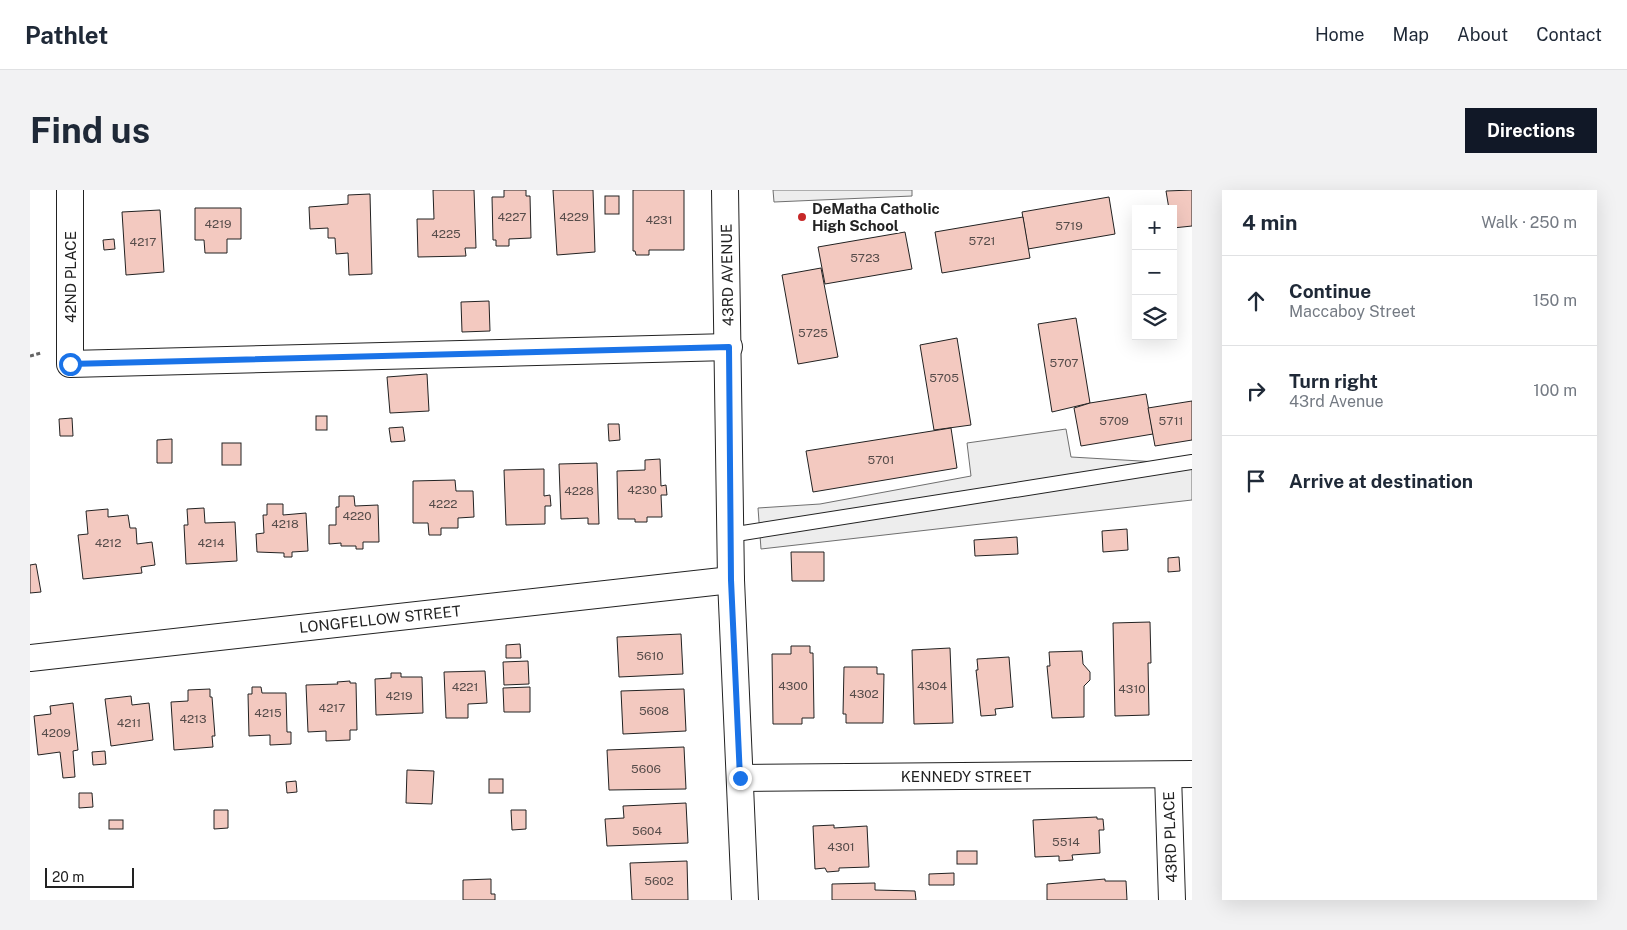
<!DOCTYPE html>
<html lang="en">
<head>
<meta charset="utf-8">
<style>
  :root { --surface:#fff; --page:#f2f2f3; --text:#1f2937; --muted:#747a83; --line:#e0e1e3; --accent:#111827 }
  body { margin:0; font-family:"Public Sans",sans-serif; background:var(--page); color:var(--text) }
  .controls { position:absolute; right:15px; top:15px; display:grid; overflow:hidden; border-radius:0px; box-shadow:0 5px 20px #0002 }
  .controls button { width:45px; height:45px; display:grid; place-items:center; padding:0; border:0; border-bottom:1px solid var(--line); background:var(--surface); color:var(--text); font:25px sans-serif }
  .scale { position:absolute; left:15px; bottom:12px; width:89px; box-sizing:border-box; padding-left:5px; border:2px solid #222; border-top:0; font-size:14px; line-height:18px; white-space:nowrap; color:#222; -webkit-text-stroke:4px #fff; paint-order:stroke }
  .stop { position:absolute; width:15px; height:15px; margin:-11px; border:4px solid #1a73e8; border-radius:50%; background:#fff }
  .stop.end { background:#1a73e8; border-color:#fff; box-shadow:0 1px 5px #0008 }
  .list { margin:0; padding:0; list-style:none }
  h2 { display:flex; justify-content:space-between; align-items:center; height:65px; margin:0; padding:0 20px; font-size:21px }
  h2 small { font-size:16px; font-weight:400; color:var(--muted) }
  .list li { display:grid; grid-template-columns:32px 1fr auto; gap:15px; align-items:center; box-sizing:border-box; height:90px; padding:0 20px; border-top:1px solid var(--line) }
  .list b { display:block; font-size:19px; white-space:nowrap }
  .list p { margin:0; font-size:16px; white-space:nowrap; color:var(--muted) }
  .list em { font-size:16px; font-style:normal; color:var(--muted) }
  .icon { flex:none; width:28px; height:28px; fill:none; stroke:currentColor; stroke-width:2; stroke-linecap:round; stroke-linejoin:round }
  .map { position:relative; flex:none; width:1162px; height:710px; overflow:hidden; border-radius:0px }
  header { display:flex; align-items:center; gap:30px; box-sizing:border-box; height:70px; padding:0 25px; background:var(--surface); border-bottom:1px solid var(--line) }
  header strong { font-size:24px }
  nav { display:flex; gap:28px; margin-inline-start:auto; font-size:18px }
  .intro { display:flex; align-items:center; justify-content:space-between; box-sizing:border-box; height:120px; padding:0 30px }
  h1 { margin:0; font-size:35px }
  .button { padding:12px 22px; border-radius:0px; background:var(--accent); color:#fff; font-size:18px; font-weight:700 }
  main { display:flex; gap:30px; padding:0 30px }
  aside { flex:1; background:var(--surface); border-radius:0px; box-shadow:0 5px 20px #0002 }
  .map>svg:first-child { display:block }
</style>
</head>
<body>
<header>
<strong>Pathlet</strong>
<nav><a>Home</a><a>Map</a><a>About</a><a>Contact</a></nav>
</header>
<div class="intro"><h1>Find us</h1><a class="button">Directions</a></div>
<main>
<div class="map">
<svg width="1162" height="710" viewBox="0 0 1162 710">
  <rect width="100%" height="100%" fill="#fff"/>
  <!-- parking -->
  <g fill="#ededed" stroke="#6f6f6f">
    <polygon points="743,0 882,0 882,6 744,12"/>
    <polygon points="1036,239 1041,267 1128,272 1162,265 1162,310 731,359 728,318 790,314 941,286 937,253"/>
  </g>
  <!-- building -->
  <g fill="#f3c9c0" stroke="#222">
    <polygon points="403,0 444,0 446,58 435,58 436,66 388,67 387,29 404,29"/>
    <polygon points="474,0 496,0 496,6 500,6 501,48 479,49 479,56 466,56 466,50 463,50 462,7 474,7"/>
    <polygon points="523,0 563,0 565,62 527,65"/>
    <polygon points="603,0 654,0 654,60 619,60 619,65 606,65 605,61 603,61"/>
    <polygon points="1162,0 1162,36 1143,38 1143,19 1139,19 1136,1"/>
    <polygon points="340,4 342,84 319,85 318,63 306,64 305,48 298,48 298,38 280,39 279,17 318,14 318,5"/>
    <rect x="575" y="6" width="14" height="18"/>
    <polygon points="1079,7 1085,44 998,59 992,22"/>
    <polygon points="165,18 211,18 211,49 197,49 197,63 175,63 174,50 165,50"/>
    <polygon points="130,20 134,82 96,85 92,22"/>
    <polygon points="993,27 1000,68 912,83 905,42"/>
    <polygon points="875,42 882,79 795,94 788,57"/>
    <polygon points="84,49 85,59 74,60 73,50"/>
    <polygon points="791,78 808,167 768,174 752,85"/>
    <polygon points="459,111 460,141 432,142 431,112"/>
    <polygon points="1046,128 1060,213 1022,222 1008,134"/>
    <polygon points="927,148 941,235 904,240 890,155"/>
    <polygon points="397,184 399,221 360,223 357,187"/>
    <polygon points="1116,204 1123,244 1051,256 1044,218 1060,213"/>
    <polygon points="1162,211 1162,250 1125,256 1118,218"/>
    <rect x="286" y="226" width="11" height="14"/>
    <polygon points="42,228 43,246 30,246 29,229"/>
    <polygon points="578,234 589,234 590,250 579,251"/>
    <polygon points="373,237 375,251 361,252 359,238"/>
    <polygon points="921,238 927,278 783,302 776,261"/>
    <polygon points="142,249 142,273 127,273 127,250"/>
    <rect x="192" y="253" width="19" height="22"/>
    <polygon points="630,269 631,296 636,295 637,305 631,305 632,327 617,327 617,332 605,332 605,329 588,329 587,281 615,280 615,270"/>
    <polygon points="567,273 569,334 558,334 558,328 531,329 529,274"/>
    <polygon points="514,279 514,306 520,305 521,316 515,316 515,334 476,335 474,280"/>
    <polygon points="425,290 426,301 443,301 444,327 428,328 428,338 411,338 411,345 399,345 398,333 383,333 383,291"/>
    <polygon points="309,306 324,306 325,316 348,315 349,352 333,352 333,359 326,359 326,356 311,356 311,353 299,354 299,335 306,335 306,317 309,317"/>
    <polygon points="237,314 253,314 253,325 276,323 278,361 262,362 262,367 254,367 254,363 227,362 226,344 234,343 233,325 237,325"/>
    <polygon points="174,318 175,333 205,332 207,371 156,374 154,335 158,335 157,319"/>
    <polygon points="78,319 78,327 98,325 100,338 106,338 107,354 122,352 125,375 111,377 112,383 53,389 48,345 58,344 56,321"/>
    <polygon points="1097,339 1098,360 1073,362 1072,341"/>
    <polygon points="987,347 988,364 945,366 944,350"/>
    <polygon points="761,362 794,362 794,391 762,391"/>
    <polygon points="1149,367 1150,381 1138,382 1138,368"/>
    <polygon points="6,374 11,402 0,403 0,375"/>
    <polygon points="1120,432 1121,473 1118,473 1119,525 1085,526 1083,433"/>
    <polygon points="651,444 653,484 589,487 587,447"/>
    <polygon points="490,454 491,468 476,468 476,455"/>
    <polygon points="761,456 780,456 780,463 783,463 784,528 772,528 772,534 743,534 742,464 761,464"/>
    <polygon points="920,458 923,533 884,534 882,460"/>
    <polygon points="1052,461 1053,474 1060,482 1060,490 1054,496 1054,527 1022,528 1017,476 1020,476 1019,462"/>
    <polygon points="979,467 983,517 965,519 966,525 951,526 946,480 948,480 947,469"/>
    <polygon points="498,471 499,494 474,495 473,472"/>
    <polygon points="814,477 847,477 847,484 854,484 853,533 816,533 816,524 813,524"/>
    <polygon points="455,481 457,513 438,514 438,528 416,528 414,482"/>
    <polygon points="361,483 371,483 371,487 392,487 393,523 346,525 345,489 361,488"/>
    <polygon points="320,491 320,493 326,493 327,540 320,540 320,550 296,551 296,541 278,542 276,495 308,494 307,492"/>
    <polygon points="222,497 231,497 232,503 256,503 257,542 261,542 261,554 240,555 240,545 219,546 218,504 222,504"/>
    <polygon points="500,497 500,522 474,522 473,498"/>
    <polygon points="180,499 180,507 182,507 185,546 182,546 183,557 144,560 141,512 158,511 158,500"/>
    <polygon points="654,499 656,541 593,544 591,501"/>
    <polygon points="101,506 102,515 119,513 123,550 81,556 75,509"/>
    <polygon points="43,513 48,560 43,561 45,587 33,588 30,562 8,565 4,526 21,524 20,516"/>
    <polygon points="654,557 656,599 579,600 577,560"/>
    <polygon points="75,561 76,574 63,575 62,562"/>
    <polygon points="377,580 404,581 402,614 376,613"/>
    <rect x="459" y="589" width="14" height="14"/>
    <polygon points="266,591 267,602 257,603 256,592"/>
    <polygon points="49,603 62,603 63,617 49,618"/>
    <polygon points="656,613 658,653 577,656 575,629 594,628 593,616"/>
    <polygon points="184,620 198,620 198,638 184,639"/>
    <polygon points="481,620 496,620 496,639 482,640"/>
    <polygon points="1067,627 1067,629 1073,629 1074,640 1069,640 1070,663 1042,665 1043,670 1029,671 1029,666 1005,667 1003,630"/>
    <rect x="79" y="630" width="14" height="9"/>
    <polygon points="804,635 804,638 837,636 839,677 809,678 809,681 797,682 795,678 785,679 783,636"/>
    <rect x="927" y="661" width="20" height="13"/>
    <polygon points="657,671 658,710 602,710 600,673"/>
    <polygon points="924,683 924,695 899,695 899,684"/>
    <polygon points="461,689 461,704 465,704 465,710 433,710 433,690"/>
    <polygon points="1075,689 1075,691 1096,691 1097,710 1017,710 1017,694"/>
    <polygon points="845,693 845,700 885,701 886,710 802,710 802,694"/>
  </g>
  <g fill="none" stroke-linecap="round" stroke-linejoin="round">
    <defs>
      <polyline id="service" points="700,345 1162,272"/>
      <g id="minor">
        <polyline points="40,0 40,174 699,157"/>
        <polyline points="695,0 701,390 715,710"/>
        <polyline points="0,468 701,390"/>
        <polyline points="1138,585 1142,710"/>
        <polyline points="710,588 1162,584"/>
      </g>
    </defs>
    <!-- service casing -->
    <use href="#service" stroke="#222" stroke-width="16"/>
    <!-- minor casing -->
    <use href="#minor" stroke="#222" stroke-width="28"/>
    <!-- path -->
    <polyline stroke="#646464" stroke-width="3" stroke-dasharray="4 2.5" stroke-linecap="butt" points="0,166 11,163"/>
    <!-- service -->
    <use href="#service" stroke="#fff" stroke-width="14"/>
    <!-- minor -->
    <use href="#minor" stroke="#fff" stroke-width="26"/>
  </g>
  <g fill="none" stroke-linecap="round" stroke-linejoin="round">
    <!-- route -->
    <polyline stroke="#1a73e8" stroke-width="6" points="40,174 699,157 701,390 710,588"/>
  </g>
  <!-- markers -->
  <circle fill="#c62828" stroke="#fff" stroke-width="2" cx="772" cy="27" r="5"/>
  <g text-anchor="middle" dominant-baseline="central" stroke-width="4" stroke-linejoin="round" paint-order="stroke">
    <!-- number labels -->
    <g font-size="12" fill="#564c4a">
      <text x="482" y="27">4227</text>
      <text x="544" y="27">4229</text>
      <text x="629" y="30">4231</text>
      <text x="188" y="34">4219</text>
      <text x="1039" y="36">5719</text>
      <text x="416" y="44">4225</text>
      <text x="952" y="51">5721</text>
      <text x="113" y="52">4217</text>
      <text x="835" y="68">5723</text>
      <text x="783" y="143">5725</text>
      <text x="1034" y="173">5707</text>
      <text x="914" y="188">5705</text>
      <text x="1084" y="231">5709</text>
      <text x="1141" y="231">5711</text>
      <text x="851" y="270">5701</text>
      <text x="612" y="300">4230</text>
      <text x="549" y="301">4228</text>
      <text x="413" y="314">4222</text>
      <text x="327" y="326">4220</text>
      <text x="255" y="334">4218</text>
      <text x="78" y="353">4212</text>
      <text x="181" y="353">4214</text>
      <text x="620" y="466">5610</text>
      <text x="763" y="496">4300</text>
      <text x="902" y="496">4304</text>
      <text x="435" y="497">4221</text>
      <text x="1102" y="499">4310</text>
      <text x="834" y="504">4302</text>
      <text x="369" y="506">4219</text>
      <text x="302" y="518">4217</text>
      <text x="624" y="521">5608</text>
      <text x="238" y="523">4215</text>
      <text x="163" y="529">4213</text>
      <text x="99" y="533">4211</text>
      <text x="26" y="543">4209</text>
      <text x="616" y="579">5606</text>
      <text x="617" y="641">5604</text>
      <text x="1036" y="652">5514</text>
      <text x="811" y="657">4301</text>
      <text x="629" y="691">5602</text>
    </g>
    <!-- poi labels -->
    <g font-size="15" font-weight="bold" fill="#222" stroke="#fff" text-anchor="start">
      <text x="782" y="18">DeMatha Catholic<tspan x="782" dy="17">High School</tspan></text>
    </g>
    <!-- street labels -->
    <g font-size="15" fill="#222" stroke="#fff">
      <text transform="translate(697 85) rotate(-91)">43RD AVENUE</text>
      <text transform="translate(40 87) rotate(-90)">42ND PLACE</text>
      <text transform="translate(350 429) rotate(-6)">LONGFELLOW STREET</text>
      <text x="936" y="586">KENNEDY STREET</text>
      <text transform="translate(1140 647) rotate(-92)">43RD PLACE</text>
    </g>
  </g>
</svg>
<div class="controls">
<button>+</button>
<button>−</button>
<button><svg class="icon" aria-label="layers" viewBox="0 0 24 24"><path d="M12 4l9 5-9 5-9-5zM3 14l9 5 9-5"/></svg></button>
</div>
<div class="scale">20 m</div>
<div class="stop" style="left:40px;top:174px"></div>
<div class="stop end" style="left:710px;top:588px"></div>
</div>
<aside>
<h2>4 min<small>Walk · 250 m</small></h2>
<ul class="list">
<li><svg class="icon" aria-label="ahead" viewBox="0 0 24 24"><path d="M12 20V5M6 11l6-6 6 6"/></svg><div><b>Continue</b><p>Maccaboy Street</p></div><em>150 m</em></li>
<li><svg class="icon" aria-label="right" viewBox="0 0 24 24"><path d="M7 20v-9h11M14 6l5 5-5 5"/></svg><div><b>Turn right</b><p>43rd Avenue</p></div><em>100 m</em></li>
<li><svg class="icon" aria-label="arrive" viewBox="0 0 24 24"><path d="M6 21V4h12l-3 4 3 4H6"/></svg><div><b>Arrive at destination</b></div></li>
</ul>
</aside>
</main>
</body>
</html>
